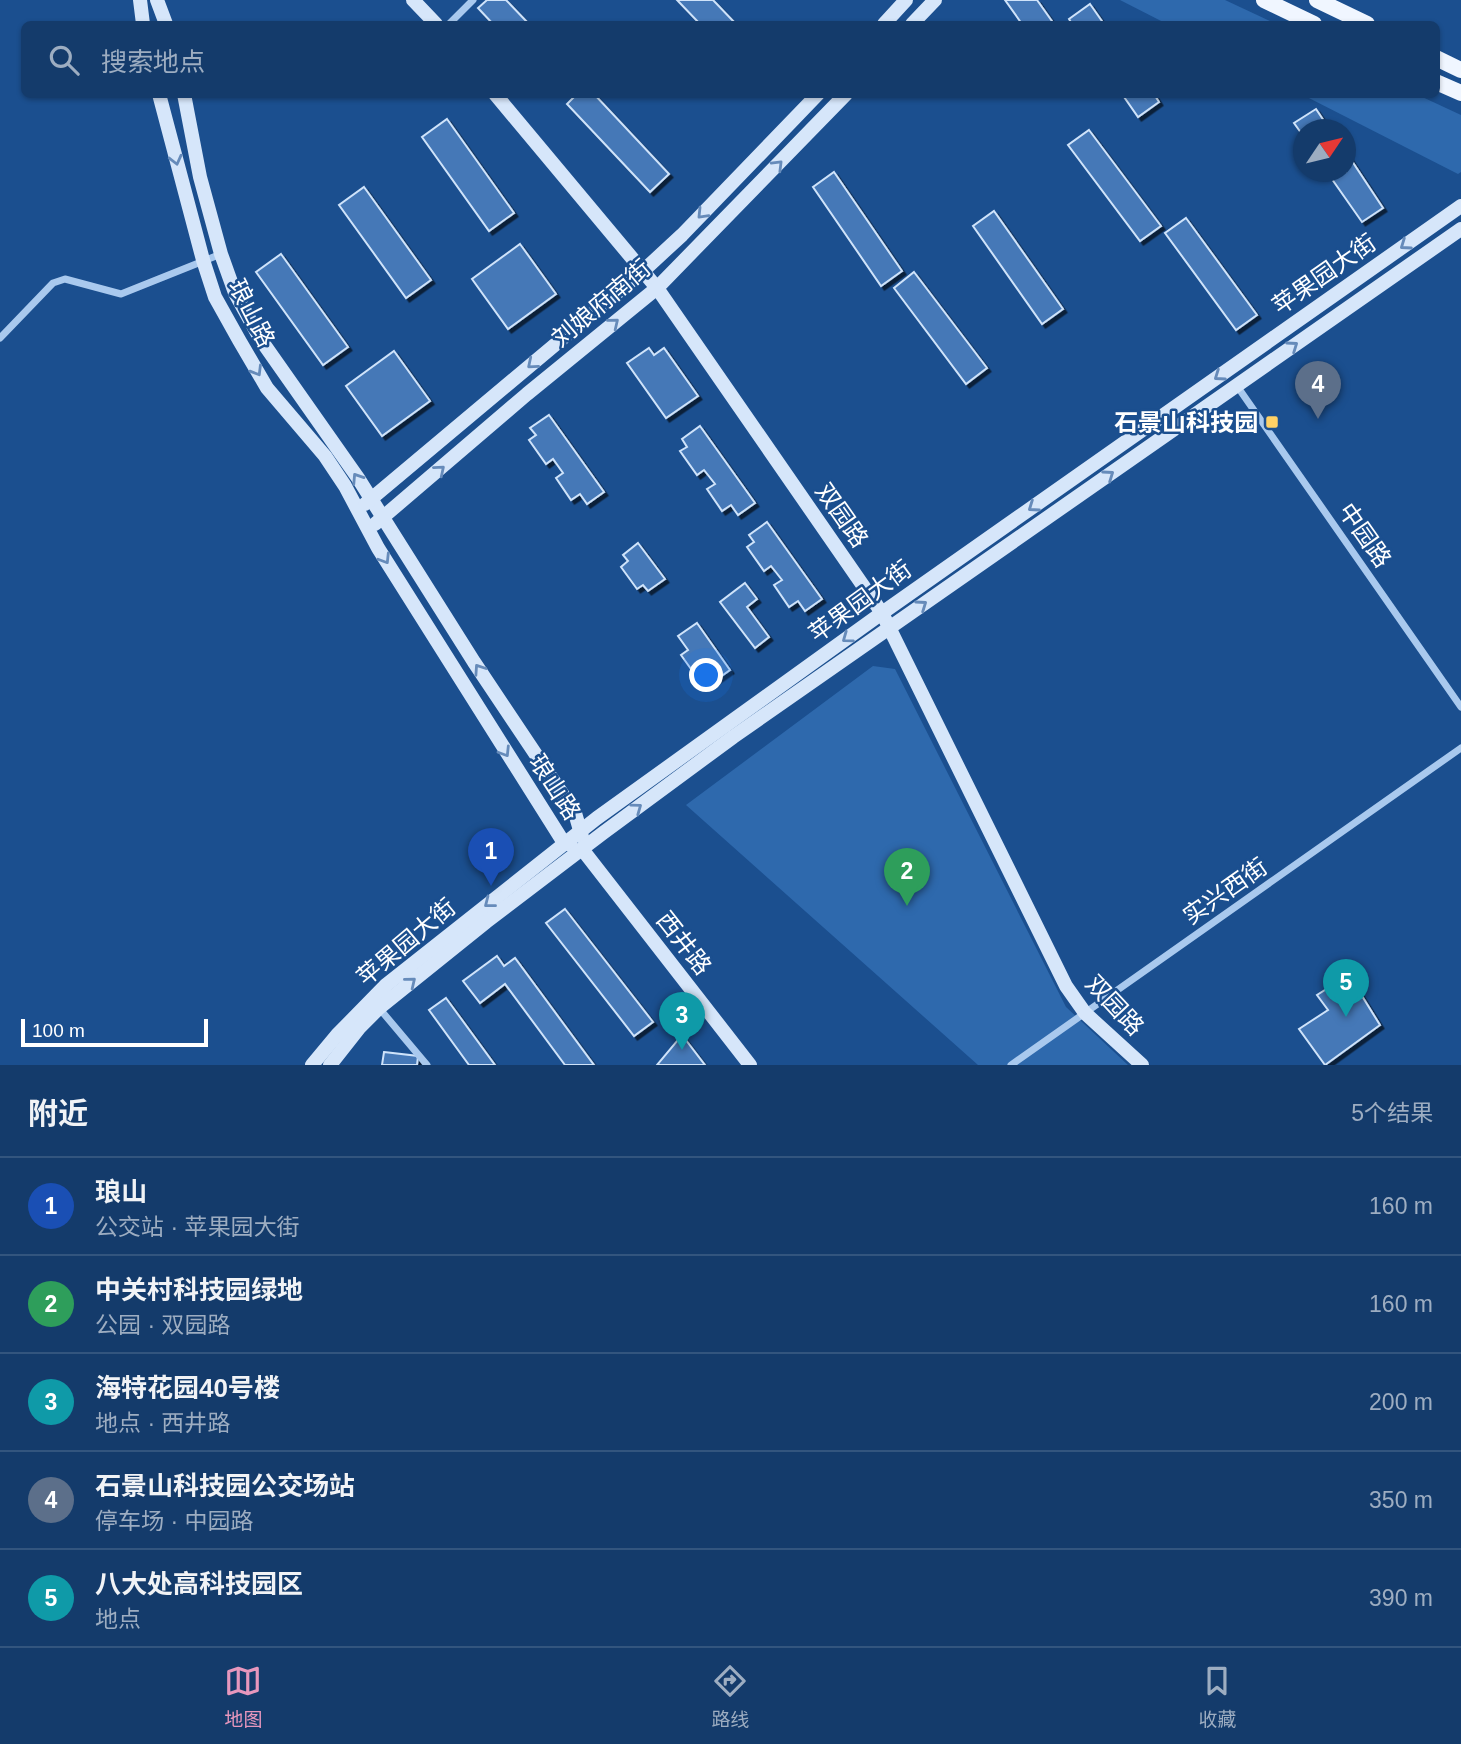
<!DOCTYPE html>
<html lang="zh">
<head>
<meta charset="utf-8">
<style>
  :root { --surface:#143b6b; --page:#214673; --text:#f1f3f6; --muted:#9dadc1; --line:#33557e; --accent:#e797bd }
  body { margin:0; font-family:Helvetica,"Noto Sans SC",sans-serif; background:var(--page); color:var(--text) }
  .compass { position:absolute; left:1293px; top:119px; width:63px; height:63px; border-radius:50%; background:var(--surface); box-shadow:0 2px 5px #0004; rotate:55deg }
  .scale { position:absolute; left:21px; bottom:18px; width:187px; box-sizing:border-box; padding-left:7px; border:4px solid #fff; border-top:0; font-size:19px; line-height:24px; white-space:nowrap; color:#fff; -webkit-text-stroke:5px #1b4f8f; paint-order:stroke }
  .you { position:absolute; left:707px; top:676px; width:24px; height:24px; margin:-18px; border:5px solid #fff; border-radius:50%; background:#1a73e8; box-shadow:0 0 0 10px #1a73e833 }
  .badge { display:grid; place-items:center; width:46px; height:46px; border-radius:50%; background:var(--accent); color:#fff; font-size:23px; font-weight:700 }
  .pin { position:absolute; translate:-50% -58px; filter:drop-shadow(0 2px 4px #0008) }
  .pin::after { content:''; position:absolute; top:37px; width:24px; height:21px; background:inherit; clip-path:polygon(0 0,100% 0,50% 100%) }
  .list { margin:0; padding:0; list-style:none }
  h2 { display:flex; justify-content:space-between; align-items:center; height:91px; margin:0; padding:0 28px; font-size:30px }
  h2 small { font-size:23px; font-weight:400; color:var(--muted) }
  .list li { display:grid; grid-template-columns:46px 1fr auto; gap:21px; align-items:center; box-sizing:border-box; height:98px; padding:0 28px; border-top:2px solid var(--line) }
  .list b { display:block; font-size:26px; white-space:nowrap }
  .list p { margin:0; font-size:23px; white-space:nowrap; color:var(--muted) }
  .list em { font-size:23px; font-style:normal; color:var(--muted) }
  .icon { flex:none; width:38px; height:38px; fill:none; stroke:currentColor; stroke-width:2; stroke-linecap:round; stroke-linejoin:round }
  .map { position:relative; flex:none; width:1461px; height:1065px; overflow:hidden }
  .search { position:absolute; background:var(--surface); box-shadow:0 2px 5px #0004; left:21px; right:21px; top:21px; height:77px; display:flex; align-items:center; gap:18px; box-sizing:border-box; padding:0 24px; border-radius:10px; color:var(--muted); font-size:26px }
  .sheet { height:581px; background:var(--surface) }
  nav { display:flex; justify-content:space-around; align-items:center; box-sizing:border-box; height:98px; border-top:2px solid var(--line); background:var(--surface); font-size:19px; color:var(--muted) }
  nav a { display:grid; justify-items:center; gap:4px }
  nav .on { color:var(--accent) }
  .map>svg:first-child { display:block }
</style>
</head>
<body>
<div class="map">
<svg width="1461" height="1065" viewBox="0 0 1461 1065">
  <defs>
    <filter id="shadow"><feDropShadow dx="3.5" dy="3.5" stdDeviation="0" flood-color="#0009"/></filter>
  </defs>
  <rect width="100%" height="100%" fill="#1b4f8f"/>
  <!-- green -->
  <g fill="#2e69ad">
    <polygon points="1120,0 1225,0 1276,24 1167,24"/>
    <polygon points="1303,95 1418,95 1461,115 1461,172 1458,174"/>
    <polygon points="873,666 895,669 1066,1007 1128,1065 978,1065 686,805"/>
  </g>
  <!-- building -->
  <g fill="#4478b7" stroke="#cfe3fa" stroke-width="2" filter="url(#shadow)">
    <polygon points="487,0 506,0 529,24 493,24 478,8"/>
    <polygon points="677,0 713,0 736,24 700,24"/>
    <polygon points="1005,0 1037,0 1054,24 1022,24"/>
    <polygon points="1090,4 1104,24 1072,24 1069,19"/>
    <polygon points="577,94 594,94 669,174 650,192 567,104"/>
    <polygon points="1122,94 1154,94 1159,102 1138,117"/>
    <polygon points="1316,109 1330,130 1304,130 1304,137 1294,123"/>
    <polygon points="447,119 514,213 489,231 422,137"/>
    <polygon points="1089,130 1161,226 1140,241 1068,145"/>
    <polygon points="1346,152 1383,208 1362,222 1327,172 1346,172"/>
    <polygon points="834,172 902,271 881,286 813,187"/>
    <polygon points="364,187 431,280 406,298 339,205"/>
    <polygon points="994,211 1063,309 1042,324 973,226"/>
    <polygon points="1186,218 1257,315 1236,330 1165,233"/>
    <polygon points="520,244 556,294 508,329 472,279"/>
    <polygon points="281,254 348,347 323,365 256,272"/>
    <polygon points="914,272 987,368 966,384 894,288"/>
    <polygon points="649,348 654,355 664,348 698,396 666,418 627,363"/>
    <polygon points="394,351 430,401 382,436 346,386"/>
    <polygon points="549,415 604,492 587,504 580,494 571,500 556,478 563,473 553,459 546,464 529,440 536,435 530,428"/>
    <polygon points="700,426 755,503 738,515 731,505 722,511 707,489 715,484 704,470 697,475 680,451 687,447 682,439"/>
    <polygon points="767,522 822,599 805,611 798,601 789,607 774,585 782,580 771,566 764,571 747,547 754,542 749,535"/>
    <polygon points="638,543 665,579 648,591 643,585 637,589 621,567 628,561 623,555"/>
    <polygon points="745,583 757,599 747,607 769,637 755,648 720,602"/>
    <polygon points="697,623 730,670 713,682 705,670 696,676 681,655 688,650 678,636"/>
    <polygon points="565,909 653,1022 634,1036 546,923"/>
    <polygon points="497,956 504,966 515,958 594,1065 565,1065 505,984 480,1003 463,981"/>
    <polygon points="1349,975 1380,1025 1325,1065 1299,1029 1328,1010 1317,995"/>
    <polygon points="446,998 495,1065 469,1065 429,1010"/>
    <polygon points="682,1035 705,1065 657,1065"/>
    <polygon points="384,1052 418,1056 417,1065 382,1065"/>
  </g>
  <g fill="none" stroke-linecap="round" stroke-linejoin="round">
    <!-- street -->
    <g stroke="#a9c9ee" stroke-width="7">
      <polyline points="449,24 473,0"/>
      <polyline points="0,338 53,283 65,279 121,294 221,254"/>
      <polyline points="1237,386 1461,707"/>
      <polyline points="379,1008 427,1065"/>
      <polyline points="1011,1065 1461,748"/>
    </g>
    <!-- secondary -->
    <g stroke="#d6e6fa" stroke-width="14">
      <polyline points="140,0 143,24"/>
      <polyline points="157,0 166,24"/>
      <polyline points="413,0 436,24"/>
      <polyline points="884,24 906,0"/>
      <polyline points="912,24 935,0"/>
      <polyline points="159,94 203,260 215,297 239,340 267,388 325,456 345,486 378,548 564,843 571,845"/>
      <polyline points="184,94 200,177 221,254 235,293 261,340 358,478 474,662 575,813 582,837"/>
      <polyline points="495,94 657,288 882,613 1066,986 1085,1013 1142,1065"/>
      <polyline points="365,504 643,271 682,235 818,94"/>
      <polyline points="375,524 527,394 657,288 846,94"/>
      <polyline points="582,849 750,1065"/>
      <polyline points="312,1065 337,1035 386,985 597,818 882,613 1461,206"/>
      <polyline points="330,1065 360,1027 379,1008 486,922 603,833 733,737 1461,229"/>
    </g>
    <!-- primary -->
    <g stroke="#f0f6ff" stroke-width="16">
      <polyline points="1264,0 1314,24"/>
      <polyline points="1317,0 1367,24"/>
      <polyline points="1436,58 1461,70"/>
      <polyline points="1436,82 1461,93"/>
    </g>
  </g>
  <!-- one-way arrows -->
  <defs><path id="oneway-chevron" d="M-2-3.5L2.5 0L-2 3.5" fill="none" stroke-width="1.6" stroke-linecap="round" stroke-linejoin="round" transform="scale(1.75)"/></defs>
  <g stroke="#668bba">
    <use href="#oneway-chevron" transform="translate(176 160) rotate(76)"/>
    <use href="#oneway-chevron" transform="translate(778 165) rotate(-45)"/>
    <use href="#oneway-chevron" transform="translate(702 214) rotate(134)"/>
    <use href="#oneway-chevron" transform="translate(1405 245) rotate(145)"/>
    <use href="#oneway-chevron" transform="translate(614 323) rotate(-39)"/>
    <use href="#oneway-chevron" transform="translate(1293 346) rotate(-35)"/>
    <use href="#oneway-chevron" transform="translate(532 364) rotate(140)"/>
    <use href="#oneway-chevron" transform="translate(257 371) rotate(59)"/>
    <use href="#oneway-chevron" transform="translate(1219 376) rotate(145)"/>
    <use href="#oneway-chevron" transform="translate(440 470) rotate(-40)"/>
    <use href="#oneway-chevron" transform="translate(1109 475) rotate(-35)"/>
    <use href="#oneway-chevron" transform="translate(357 478) rotate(-123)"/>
    <use href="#oneway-chevron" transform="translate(1033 507) rotate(145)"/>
    <use href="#oneway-chevron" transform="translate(385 559) rotate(58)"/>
    <use href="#oneway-chevron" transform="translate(922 605) rotate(-35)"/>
    <use href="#oneway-chevron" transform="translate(847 638) rotate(144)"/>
    <use href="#oneway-chevron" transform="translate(479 669) rotate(-124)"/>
    <use href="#oneway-chevron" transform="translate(505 752) rotate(58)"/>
    <use href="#oneway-chevron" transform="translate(637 808) rotate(-36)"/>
    <use href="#oneway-chevron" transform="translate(489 903) rotate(142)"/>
    <use href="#oneway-chevron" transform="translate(411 982) rotate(-39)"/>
  </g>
  <!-- markers -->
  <rect fill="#ffd166" stroke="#1b4f8f" stroke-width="2.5" x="1265" y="415" width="14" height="14" rx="3.5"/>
  <g text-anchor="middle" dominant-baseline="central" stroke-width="5" stroke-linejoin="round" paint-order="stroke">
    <!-- street labels -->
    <g font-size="24" fill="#fff" stroke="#1b4f8f">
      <text transform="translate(1324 274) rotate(-35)">苹果园大街</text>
      <text transform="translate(601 303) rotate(-40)">刘娘府南街</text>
      <text transform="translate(252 313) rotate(63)">琅山路</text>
      <text transform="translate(842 515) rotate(55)">双园路</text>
      <text transform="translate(1365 535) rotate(55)">中园路</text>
      <text transform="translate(860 601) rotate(-36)">苹果园大街</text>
      <text transform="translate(555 787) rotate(57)">琅山路</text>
      <text transform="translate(1225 891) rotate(-35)">实兴西街</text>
      <text transform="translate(406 942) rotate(-40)">苹果园大街</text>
      <text transform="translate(684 943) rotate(52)">西井路</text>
      <text transform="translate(1115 1005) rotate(47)">双园路</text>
    </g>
    <!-- poi labels -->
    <g font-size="24" font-weight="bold" fill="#fff" stroke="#1b4f8f" text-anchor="end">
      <text x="1258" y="422">石景山科技园</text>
    </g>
  </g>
</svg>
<svg class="compass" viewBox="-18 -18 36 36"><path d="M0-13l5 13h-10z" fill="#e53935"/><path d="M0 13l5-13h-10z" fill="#9dadc1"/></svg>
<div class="scale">100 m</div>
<div class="you"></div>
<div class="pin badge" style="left:491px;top:886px;background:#1a4fb4">1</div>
<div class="pin badge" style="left:907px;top:906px;background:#2e9e5b">2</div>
<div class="pin badge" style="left:682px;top:1050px;background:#0f9aa8">3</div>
<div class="pin badge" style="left:1318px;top:419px;background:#5c6f8a">4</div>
<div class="pin badge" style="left:1346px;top:1017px;background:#0f9aa8">5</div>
<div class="search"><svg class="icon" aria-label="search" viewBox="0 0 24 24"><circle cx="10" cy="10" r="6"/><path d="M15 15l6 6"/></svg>搜索地点</div>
</div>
<section class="sheet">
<h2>附近<small>5个结果</small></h2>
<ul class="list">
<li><span class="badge" style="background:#1a4fb4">1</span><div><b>琅山</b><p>公交站 · 苹果园大街</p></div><em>160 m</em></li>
<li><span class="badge" style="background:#2e9e5b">2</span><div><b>中关村科技园绿地</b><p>公园 · 双园路</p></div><em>160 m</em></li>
<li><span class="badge" style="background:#0f9aa8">3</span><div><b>海特花园40号楼</b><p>地点 · 西井路</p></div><em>200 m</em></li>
<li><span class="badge" style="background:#5c6f8a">4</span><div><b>石景山科技园公交场站</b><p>停车场 · 中园路</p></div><em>350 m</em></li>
<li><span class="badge" style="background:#0f9aa8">5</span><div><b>八大处高科技园区</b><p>地点</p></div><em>390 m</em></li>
</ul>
</section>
<nav>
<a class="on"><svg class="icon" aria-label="map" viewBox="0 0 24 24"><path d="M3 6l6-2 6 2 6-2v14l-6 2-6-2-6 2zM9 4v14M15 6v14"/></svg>地图</a>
<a><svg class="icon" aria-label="directions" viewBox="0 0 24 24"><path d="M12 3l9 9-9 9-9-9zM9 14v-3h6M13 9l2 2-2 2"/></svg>路线</a>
<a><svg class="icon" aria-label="saved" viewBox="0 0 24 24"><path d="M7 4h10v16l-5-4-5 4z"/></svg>收藏</a>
</nav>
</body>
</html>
